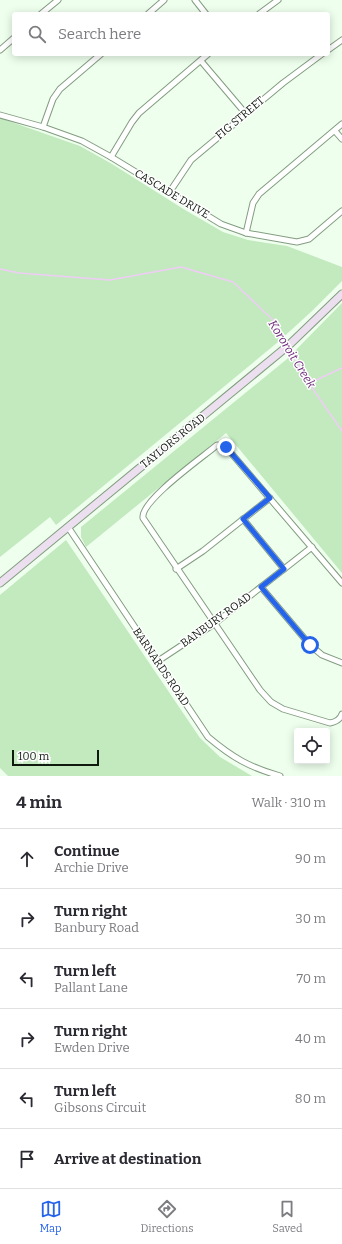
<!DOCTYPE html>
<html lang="en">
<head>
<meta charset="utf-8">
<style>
  :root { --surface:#fff; --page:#f2f2f3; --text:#2b2b33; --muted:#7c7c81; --line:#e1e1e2; --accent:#2563eb }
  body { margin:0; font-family:Bitter,serif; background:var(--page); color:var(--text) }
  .controls { position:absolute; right:12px; bottom:12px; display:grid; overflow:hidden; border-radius:4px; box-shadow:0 2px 10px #0003 }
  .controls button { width:36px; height:36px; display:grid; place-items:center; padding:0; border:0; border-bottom:1px solid var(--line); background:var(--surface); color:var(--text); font:20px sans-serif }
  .scale { position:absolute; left:12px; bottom:10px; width:87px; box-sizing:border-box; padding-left:4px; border:2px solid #0f190e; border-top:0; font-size:11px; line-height:14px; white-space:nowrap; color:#0f190e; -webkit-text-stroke:3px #fff; paint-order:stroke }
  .stop { position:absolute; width:12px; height:12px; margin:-9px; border:3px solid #2563eb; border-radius:50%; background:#fff }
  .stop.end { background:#2563eb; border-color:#fff; box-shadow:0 1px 4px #0008 }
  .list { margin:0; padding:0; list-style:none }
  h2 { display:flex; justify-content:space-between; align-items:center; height:52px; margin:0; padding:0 16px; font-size:17px }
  h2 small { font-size:13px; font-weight:400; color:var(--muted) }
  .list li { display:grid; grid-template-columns:26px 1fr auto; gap:12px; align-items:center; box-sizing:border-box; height:60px; padding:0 16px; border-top:1px solid var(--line) }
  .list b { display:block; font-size:15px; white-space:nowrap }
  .list p { margin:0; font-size:13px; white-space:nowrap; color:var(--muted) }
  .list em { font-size:13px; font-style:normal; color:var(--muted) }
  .icon { flex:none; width:22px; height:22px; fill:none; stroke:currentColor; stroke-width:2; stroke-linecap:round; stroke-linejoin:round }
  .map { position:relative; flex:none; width:342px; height:776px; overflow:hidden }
  .search { position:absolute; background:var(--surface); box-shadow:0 2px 10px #0003; left:12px; right:12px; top:12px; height:44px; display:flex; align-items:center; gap:10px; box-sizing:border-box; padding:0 14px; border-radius:4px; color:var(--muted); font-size:15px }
  .sheet { height:412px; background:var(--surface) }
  nav { display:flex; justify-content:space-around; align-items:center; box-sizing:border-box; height:56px; border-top:1px solid var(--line); background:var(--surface); font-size:11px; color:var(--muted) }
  nav a { display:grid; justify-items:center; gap:2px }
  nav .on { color:var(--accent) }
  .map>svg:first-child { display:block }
</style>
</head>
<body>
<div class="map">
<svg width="342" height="776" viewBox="0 0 342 776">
  <rect width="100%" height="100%" fill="#eeffed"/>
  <!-- green -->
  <g fill="#c2eabe">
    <polygon points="0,118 80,146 112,164 185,210 223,232 248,240 287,246 342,267 342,281 312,311 278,342 56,525 50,517 0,557"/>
    <polygon points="342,303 342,573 226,433 86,547 81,537 81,527 287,359"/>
    <polygon points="66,540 200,738 220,757 252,776 8,776 0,768 0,595"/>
  </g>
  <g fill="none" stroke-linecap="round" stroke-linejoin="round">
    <!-- stream -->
    <g stroke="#f0cdf7" stroke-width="1.5">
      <polyline points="0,269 19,273 110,280 181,267 233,282 275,322 286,343"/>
      <polyline points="289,348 306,379 342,431"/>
      <polyline points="308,379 314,381 342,368"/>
    </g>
    <defs>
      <g id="street">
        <polyline points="195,0 206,14"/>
        <polyline points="41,14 58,0"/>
        <polyline points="148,14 164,0"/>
        <polyline points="259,14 278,0"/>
        <polyline points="0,50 14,38"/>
        <polyline points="328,50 342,40"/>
        <polyline points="201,61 246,114"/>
        <polyline points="0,115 43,127 82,141 111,157 221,224 246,233 297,242 309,239 342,211"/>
        <polyline points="43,127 53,99 60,89 101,54"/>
        <polyline points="335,131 342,139"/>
        <polyline points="111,157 132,122 139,113 208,54"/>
        <polyline points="169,193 191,160 283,83 322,54"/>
        <polyline points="246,233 253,203 259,194 342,124"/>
        <polyline points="243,519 284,569"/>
        <path d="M 68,527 L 208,737 C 233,758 249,767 280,776"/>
        <polyline points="176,569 203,551 270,498"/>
        <path d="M 342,583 L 226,447 L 217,445 C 203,457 140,501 143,518 L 260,690 L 271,702 L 283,709 L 330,723 C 336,722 340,720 342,714"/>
        <polyline points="261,587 310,645 322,655 342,663"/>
        <polyline points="158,661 214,624 312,547"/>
      </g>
      <polyline id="secondary" points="0,583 289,345 342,294"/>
    </defs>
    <!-- street casing -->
    <use href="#street" stroke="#839d81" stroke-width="7"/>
    <!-- secondary casing -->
    <use href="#secondary" stroke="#839d81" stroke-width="9"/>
    <!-- street -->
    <use href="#street" stroke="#fff" stroke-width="5"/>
    <!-- secondary -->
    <use href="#secondary" stroke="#ecdfef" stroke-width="7"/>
  </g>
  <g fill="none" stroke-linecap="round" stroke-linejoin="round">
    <!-- route -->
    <polyline stroke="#2563eb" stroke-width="5" points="226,447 270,498 243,519 284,569 261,587 310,645"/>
  </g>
  <g text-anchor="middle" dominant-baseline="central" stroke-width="3" stroke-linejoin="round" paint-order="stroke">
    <!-- street labels -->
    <g font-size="11" fill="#0f190e" stroke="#fff">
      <text transform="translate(240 118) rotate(-40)">FIG STREET</text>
      <text transform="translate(172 194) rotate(31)">CASCADE DRIVE</text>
      <text transform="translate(173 441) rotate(-39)">TAYLORS ROAD</text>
      <text transform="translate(216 620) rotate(-36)">BANBURY ROAD</text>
      <text transform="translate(161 667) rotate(56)">BARNARDS ROAD</text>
    </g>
    <!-- water labels -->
    <g font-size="12" font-style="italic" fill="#6d2a7b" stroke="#fff">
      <text transform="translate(292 354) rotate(58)">Kororoit Creek</text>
    </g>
  </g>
</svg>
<div class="controls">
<button><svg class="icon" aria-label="locate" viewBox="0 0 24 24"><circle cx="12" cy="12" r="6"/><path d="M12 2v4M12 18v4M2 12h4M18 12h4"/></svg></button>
</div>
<div class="scale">100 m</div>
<div class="stop" style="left:310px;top:645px"></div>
<div class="stop end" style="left:226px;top:447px"></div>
<div class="search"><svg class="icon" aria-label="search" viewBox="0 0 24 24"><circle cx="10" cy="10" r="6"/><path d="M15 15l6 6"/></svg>Search here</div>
</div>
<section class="sheet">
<h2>4 min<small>Walk · 310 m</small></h2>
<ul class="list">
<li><svg class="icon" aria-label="ahead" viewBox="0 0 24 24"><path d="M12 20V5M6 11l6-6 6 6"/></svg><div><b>Continue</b><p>Archie Drive</p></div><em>90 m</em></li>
<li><svg class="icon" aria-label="right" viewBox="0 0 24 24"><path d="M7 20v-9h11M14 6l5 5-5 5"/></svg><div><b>Turn right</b><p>Banbury Road</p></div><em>30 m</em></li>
<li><svg class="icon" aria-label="left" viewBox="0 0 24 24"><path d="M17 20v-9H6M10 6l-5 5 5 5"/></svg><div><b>Turn left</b><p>Pallant Lane</p></div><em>70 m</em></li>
<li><svg class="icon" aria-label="right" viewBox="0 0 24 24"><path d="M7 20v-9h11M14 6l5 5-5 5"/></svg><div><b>Turn right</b><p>Ewden Drive</p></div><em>40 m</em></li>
<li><svg class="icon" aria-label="left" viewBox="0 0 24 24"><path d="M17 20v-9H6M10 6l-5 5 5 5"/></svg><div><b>Turn left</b><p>Gibsons Circuit</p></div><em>80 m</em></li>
<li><svg class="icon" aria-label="arrive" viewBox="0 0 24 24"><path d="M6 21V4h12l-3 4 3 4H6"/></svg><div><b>Arrive at destination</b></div></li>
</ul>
</section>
<nav>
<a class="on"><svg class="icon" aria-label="map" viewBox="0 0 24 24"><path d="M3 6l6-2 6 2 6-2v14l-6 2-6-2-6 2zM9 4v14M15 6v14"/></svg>Map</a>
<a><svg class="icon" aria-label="directions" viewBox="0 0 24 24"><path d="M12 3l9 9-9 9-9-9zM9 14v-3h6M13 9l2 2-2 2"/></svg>Directions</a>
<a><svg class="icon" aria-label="saved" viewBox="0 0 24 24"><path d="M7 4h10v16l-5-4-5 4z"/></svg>Saved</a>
</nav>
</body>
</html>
